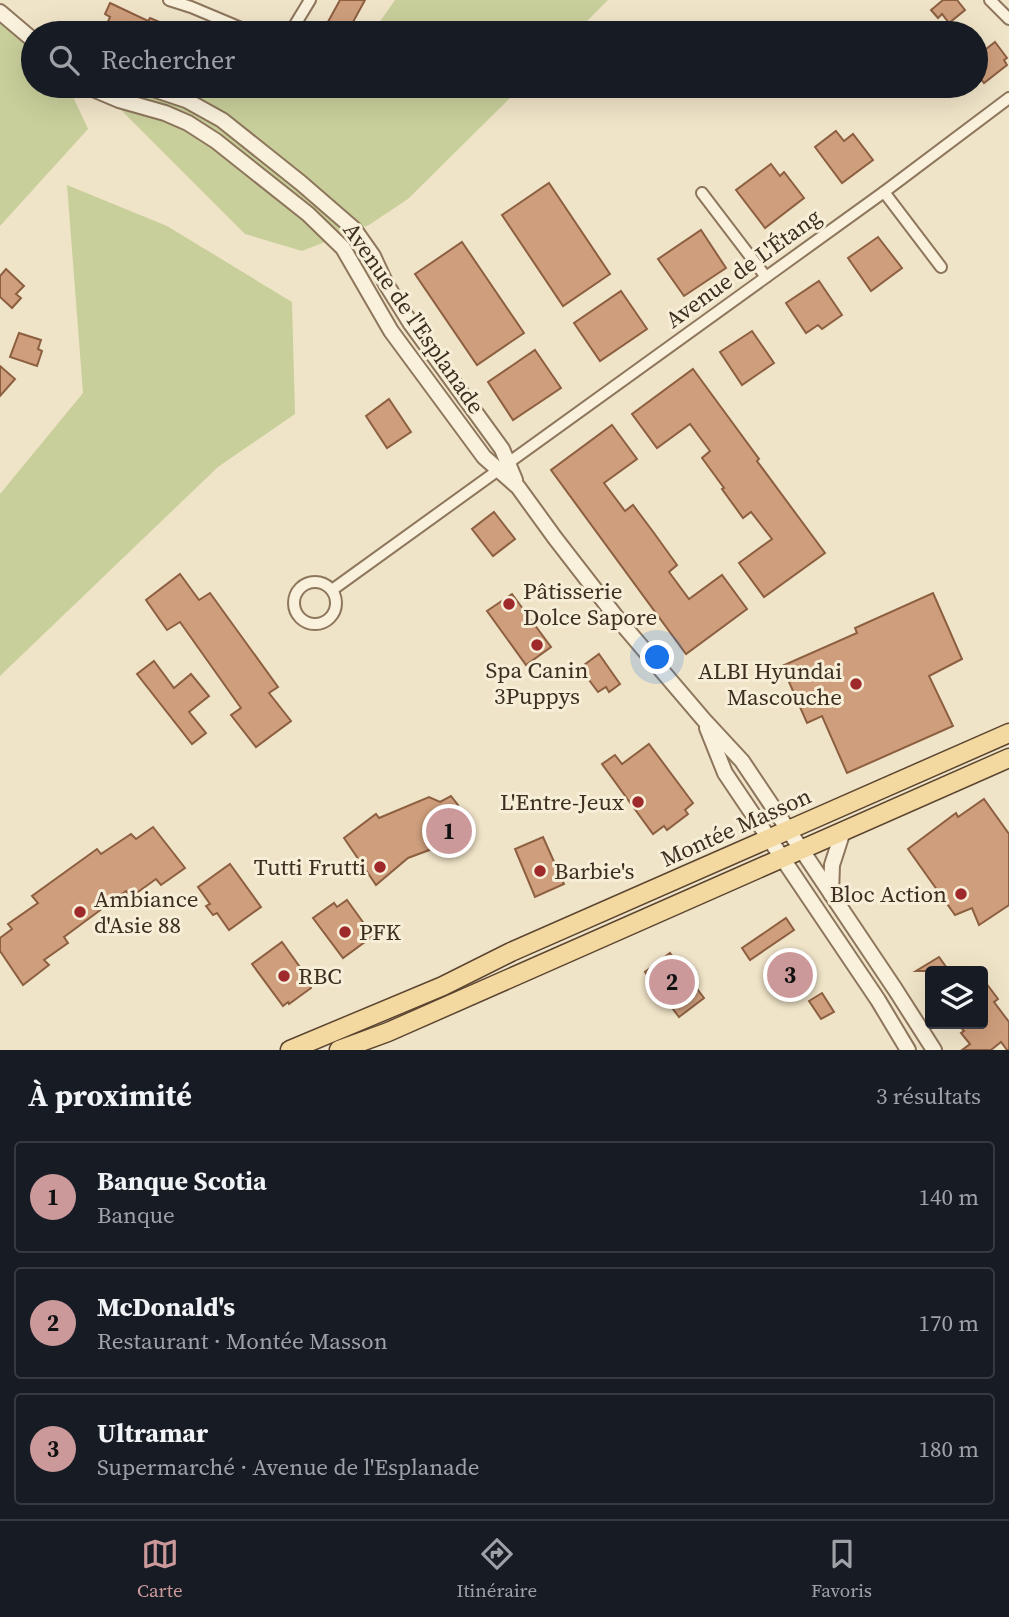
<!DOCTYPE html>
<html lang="fr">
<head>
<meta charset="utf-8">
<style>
  :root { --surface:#171b24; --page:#242831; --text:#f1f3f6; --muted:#9ea1a6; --line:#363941; --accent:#cc999b }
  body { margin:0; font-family:"Source Serif 4",serif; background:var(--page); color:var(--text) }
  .controls { position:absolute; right:21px; bottom:21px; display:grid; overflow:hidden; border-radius:7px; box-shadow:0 7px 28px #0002 }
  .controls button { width:63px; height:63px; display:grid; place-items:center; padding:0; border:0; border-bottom:2px solid var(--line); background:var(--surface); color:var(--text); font:35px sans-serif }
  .you { position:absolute; left:658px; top:658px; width:24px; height:24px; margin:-18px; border:5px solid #fff; border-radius:50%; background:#1a73e8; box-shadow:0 0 0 10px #1a73e833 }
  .badge { display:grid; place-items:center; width:46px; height:46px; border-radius:50%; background:var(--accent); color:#111; font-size:23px; font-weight:700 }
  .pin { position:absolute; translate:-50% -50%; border:4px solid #fff; box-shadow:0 2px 7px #0006 }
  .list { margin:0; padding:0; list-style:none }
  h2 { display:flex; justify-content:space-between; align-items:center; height:91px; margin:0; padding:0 28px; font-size:30px }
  h2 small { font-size:23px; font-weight:400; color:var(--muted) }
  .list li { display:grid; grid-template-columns:46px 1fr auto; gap:21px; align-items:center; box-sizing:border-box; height:112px; margin:0 14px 14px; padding:0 14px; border:2px solid var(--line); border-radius:7px }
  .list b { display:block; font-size:26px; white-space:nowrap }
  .list p { margin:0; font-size:23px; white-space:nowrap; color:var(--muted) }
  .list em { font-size:23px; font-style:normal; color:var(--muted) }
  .icon { flex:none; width:38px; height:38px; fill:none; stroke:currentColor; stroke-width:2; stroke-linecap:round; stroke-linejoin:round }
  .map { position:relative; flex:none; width:1009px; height:1050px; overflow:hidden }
  .search { position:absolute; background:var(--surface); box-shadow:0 7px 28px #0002; left:21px; right:21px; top:21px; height:77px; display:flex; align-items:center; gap:18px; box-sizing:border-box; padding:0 24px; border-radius:38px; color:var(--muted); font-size:26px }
  .sheet { height:469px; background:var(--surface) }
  nav { display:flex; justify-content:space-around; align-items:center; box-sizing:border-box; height:98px; border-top:2px solid var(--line); background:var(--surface); font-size:19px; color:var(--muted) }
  nav a { display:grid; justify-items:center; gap:4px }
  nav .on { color:var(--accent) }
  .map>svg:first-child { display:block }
</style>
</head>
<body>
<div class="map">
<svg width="1009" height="1050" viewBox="0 0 1009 1050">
  <rect width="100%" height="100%" fill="#f0e4c8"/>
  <!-- green -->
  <g fill="#c9cf9b">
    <polygon points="395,0 608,0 575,33 372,33"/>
    <polygon points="0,20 33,43 33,86 68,86 88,129 0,226"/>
    <polygon points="97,86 522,86 408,199 369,225 302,251 245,234"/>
    <polygon points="67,185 167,226 292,302 295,414 218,467 0,676 0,494 83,393"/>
  </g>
  <!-- building -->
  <g fill="#cf9f7d" stroke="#8d5f41" stroke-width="2">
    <polygon points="340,0 365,0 347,33 332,33 324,29"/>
    <polygon points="943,0 957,0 965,10 949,23 942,14 938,18 931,10"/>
    <polygon points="110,3 148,21 150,18 186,33 126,33 107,24 110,17 105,14"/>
    <polygon points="995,42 1007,58 1004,60 1007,65 984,83 980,78 976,81 976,57"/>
    <polygon points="836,131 844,141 853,134 873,160 842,183 815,147"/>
    <polygon points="771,164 780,176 784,172 804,198 765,228 736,190"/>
    <polygon points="549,183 610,274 563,306 502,215"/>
    <polygon points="701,230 726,268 684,296 658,259"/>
    <polygon points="878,237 902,268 871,291 848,258"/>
    <polygon points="462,242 524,333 477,365 415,274"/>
    <polygon points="6,269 24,286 16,294 21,298 12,308 0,297 0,276"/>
    <polygon points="819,281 842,315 822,329 818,325 806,333 786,303"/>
    <polygon points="621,291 647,329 600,361 574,323"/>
    <polygon points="752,331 774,363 742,385 720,352"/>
    <polygon points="19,333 41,340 38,349 42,351 37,366 10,357"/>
    <polygon points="535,350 561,388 513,420 488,382"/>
    <polygon points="0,366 15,379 0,396"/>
    <polygon points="693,369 759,459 757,461 825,553 764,597 739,563 772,539 751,512 743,518 722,489 724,488 702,458 710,451 690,424 657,448 632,414"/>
    <polygon points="389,399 411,432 387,448 366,416"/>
    <polygon points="612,425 637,459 604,483 625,511 633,505 654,533 677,565 669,572 689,599 722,575 747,609 686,654 551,470"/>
    <polygon points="494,512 515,539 493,556 472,529"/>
    <polygon points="180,574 199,600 210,593 278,687 269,693 291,721 256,747 231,715 241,708 180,622 167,630 146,600"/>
    <polygon points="933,593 962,659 929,676 953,726 847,773 822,716 807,723 782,666 857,633 855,628"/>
    <polygon points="512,594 551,647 526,665 487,611"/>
    <polygon points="599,654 620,684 609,692 606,687 598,692 580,668"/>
    <polygon points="154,661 174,688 191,674 209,696 189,712 206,733 192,744 137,674"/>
    <polygon points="649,744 693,803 685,810 688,814 667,830 664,826 653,834 602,764 615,755 622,764"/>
    <polygon points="451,796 458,805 446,815 464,837 408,858 376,885 344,838 376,814 379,818 429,797 440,802"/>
    <polygon points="984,799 1009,834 1009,905 979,925 972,908 955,915 908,849 956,813 958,817"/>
    <polygon points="153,827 185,868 161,885 156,879 131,897 126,891 64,937 68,943 44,960 49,965 23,985 0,951 0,938 12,929 8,924 38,903 32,896 97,849 101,854 131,834 136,839"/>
    <polygon points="543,837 564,884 535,897 515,849"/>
    <polygon points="230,864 261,907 229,930 217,913 213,915 206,906 210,904 198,887"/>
    <polygon points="347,900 373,936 343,958 313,918 334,903 337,907"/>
    <polygon points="786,918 794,930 750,960 742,948"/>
    <polygon points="282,942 312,984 310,986 311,988 289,1004 288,1002 283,1006 252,964"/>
    <polygon points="670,953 704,998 679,1017 645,972"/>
    <polygon points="802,955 814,974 779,997 766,979"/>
    <polygon points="939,957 949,971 916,971"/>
    <polygon points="983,979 998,999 994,1002 1009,1022 1009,1050 1007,1050 1001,1042 991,1050 962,1050 970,1044 961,1033 964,1031 958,1024 983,1024"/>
    <polygon points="822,993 834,1012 821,1019 809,1001"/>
  </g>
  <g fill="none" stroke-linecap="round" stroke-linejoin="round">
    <defs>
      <g id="minor">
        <polyline points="169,0 191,7 253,33"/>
        <polyline points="990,0 1009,19"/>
        <polyline points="290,33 310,0"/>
        <polyline points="884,192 941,267"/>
        <polyline points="702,193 766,277"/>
        <circle cx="315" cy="603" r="21"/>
        <polyline points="332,590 884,192 1009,98"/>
      </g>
      <g id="tertiary">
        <polyline points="0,12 33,40"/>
        <polyline points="86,86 119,100 165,113 188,123 216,141 308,214 343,248 391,331 484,457 518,487 555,538 617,618 704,720 742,761 895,989 934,1050"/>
        <polyline points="144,86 186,100 222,120 301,183 354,229 373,256 386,284 411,324 502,449 515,480"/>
        <polyline points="707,728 725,773 878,1000 908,1050"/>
        <polyline points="831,894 832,865 843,831"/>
      </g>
      <g id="primary">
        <polyline points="290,1050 443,986 511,952 1009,733"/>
        <polyline points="339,1050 388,1032 1009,758"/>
      </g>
    </defs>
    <!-- minor casing -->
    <use href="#minor" stroke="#8d765c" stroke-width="14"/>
    <!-- tertiary casing -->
    <use href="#tertiary" stroke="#8d765c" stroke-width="18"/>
    <!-- primary casing -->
    <use href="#primary" stroke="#5b4430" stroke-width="21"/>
    <!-- minor -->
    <use href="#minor" stroke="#faf1dc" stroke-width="10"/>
    <!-- tertiary -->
    <use href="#tertiary" stroke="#faf1dc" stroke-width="14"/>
    <!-- primary -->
    <use href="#primary" stroke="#f3d9a0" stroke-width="18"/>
  </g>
  <!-- markers -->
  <g fill="#9e2a2b" stroke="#f7eed8" stroke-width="2.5">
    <circle cx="509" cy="604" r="7"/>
    <circle cx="537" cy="645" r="7"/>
    <circle cx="856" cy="684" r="7"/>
    <circle cx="638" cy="802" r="7"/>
    <circle cx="380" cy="867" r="7"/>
    <circle cx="540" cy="871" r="7"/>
    <circle cx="961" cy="894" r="7"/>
    <circle cx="80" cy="912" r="7"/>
    <circle cx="345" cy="932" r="7"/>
    <circle cx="284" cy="976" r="7"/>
  </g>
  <g text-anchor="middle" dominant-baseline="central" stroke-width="6" stroke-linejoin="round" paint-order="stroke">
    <!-- street labels -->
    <g font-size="23" fill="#3d2e20" stroke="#f7eed8">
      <text transform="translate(743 268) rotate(-36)">Avenue de L'Étang</text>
      <text transform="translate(414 318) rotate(55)">Avenue de l'Esplanade</text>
      <text transform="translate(736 827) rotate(-24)">Montée Masson</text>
    </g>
    <!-- poi labels -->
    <g font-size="23" fill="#3d2e20" stroke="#f7eed8" text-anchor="start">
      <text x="523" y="591">Pâtisserie<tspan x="523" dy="26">Dolce Sapore</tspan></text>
      <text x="537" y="670" text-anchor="middle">Spa Canin<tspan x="537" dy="26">3Puppys</tspan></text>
      <text x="842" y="671" text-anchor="end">ALBI Hyundai<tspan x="842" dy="26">Mascouche</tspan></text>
      <text x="624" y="802" text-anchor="end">L'Entre-Jeux</text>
      <text x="366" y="867" text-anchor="end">Tutti Frutti</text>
      <text x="554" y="871">Barbie's</text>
      <text x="947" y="894" text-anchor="end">Bloc Action</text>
      <text x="94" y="899">Ambiance<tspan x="94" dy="26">d'Asie 88</tspan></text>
      <text x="359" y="932">PFK</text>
      <text x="298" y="976">RBC</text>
    </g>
  </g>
</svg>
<div class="controls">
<button><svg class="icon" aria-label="layers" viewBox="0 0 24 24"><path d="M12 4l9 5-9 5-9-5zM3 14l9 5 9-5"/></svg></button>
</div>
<div class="you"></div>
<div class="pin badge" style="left:449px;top:831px">1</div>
<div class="pin badge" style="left:672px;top:982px">2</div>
<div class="pin badge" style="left:790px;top:975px">3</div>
<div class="search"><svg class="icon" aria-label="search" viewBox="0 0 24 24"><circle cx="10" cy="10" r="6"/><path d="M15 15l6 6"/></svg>Rechercher</div>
</div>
<section class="sheet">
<h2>À proximité<small>3 résultats</small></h2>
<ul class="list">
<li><span class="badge">1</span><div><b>Banque Scotia</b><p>Banque</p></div><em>140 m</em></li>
<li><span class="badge">2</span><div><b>McDonald's</b><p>Restaurant · Montée Masson</p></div><em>170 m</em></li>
<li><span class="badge">3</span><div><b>Ultramar</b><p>Supermarché · Avenue de l'Esplanade</p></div><em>180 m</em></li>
</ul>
</section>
<nav>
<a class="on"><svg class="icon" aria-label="map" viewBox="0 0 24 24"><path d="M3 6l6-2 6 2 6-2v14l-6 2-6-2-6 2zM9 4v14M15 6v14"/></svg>Carte</a>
<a><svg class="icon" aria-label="directions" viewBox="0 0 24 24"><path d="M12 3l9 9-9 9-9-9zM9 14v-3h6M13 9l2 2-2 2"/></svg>Itinéraire</a>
<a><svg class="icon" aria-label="saved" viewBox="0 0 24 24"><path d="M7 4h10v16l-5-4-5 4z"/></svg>Favoris</a>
</nav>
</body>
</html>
